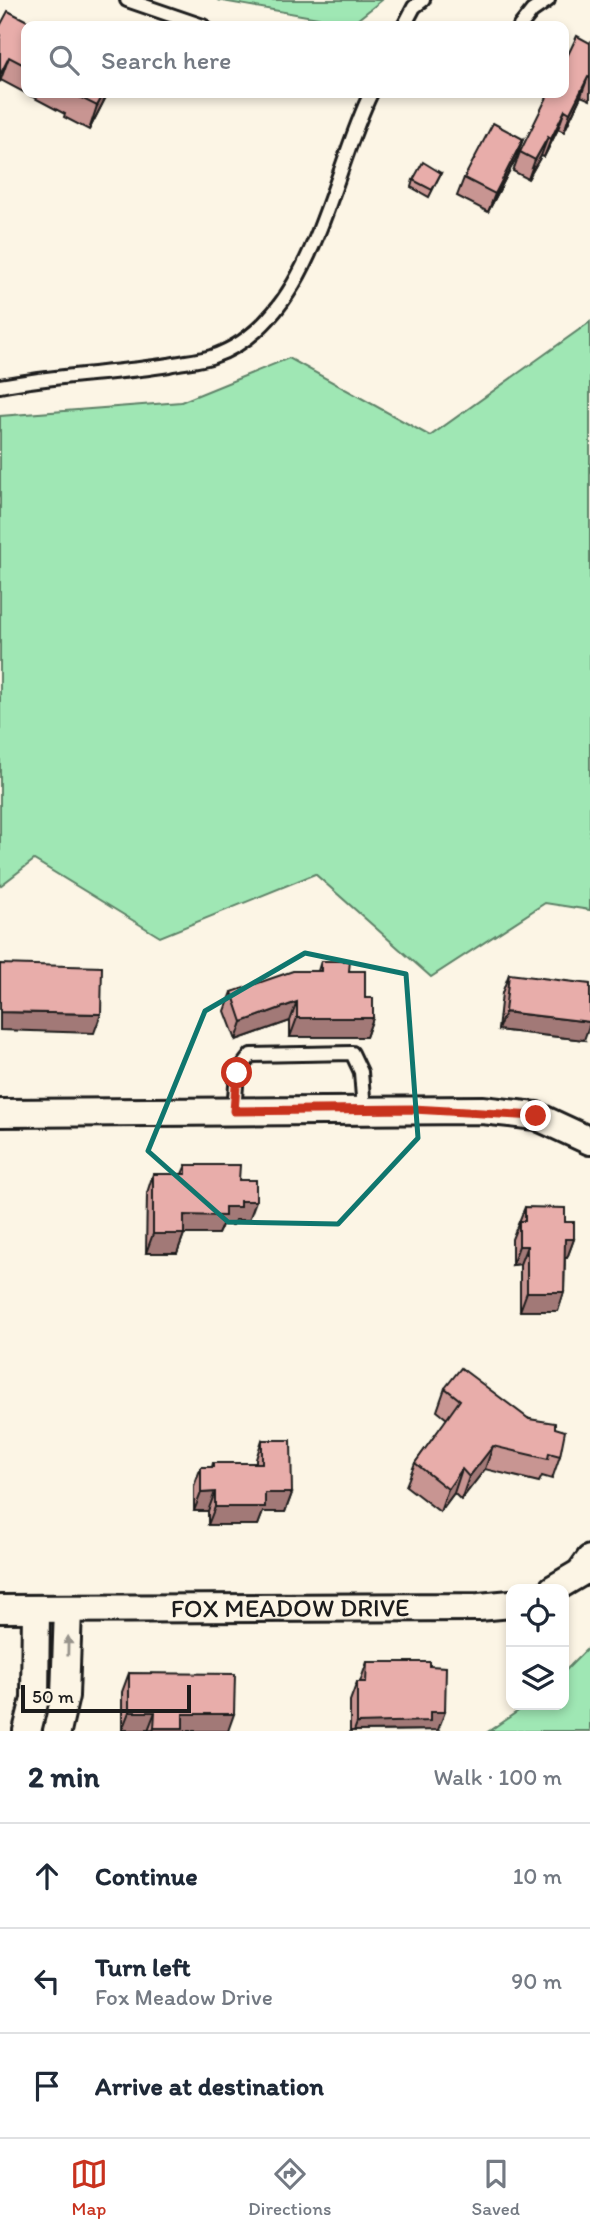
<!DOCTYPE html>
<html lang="en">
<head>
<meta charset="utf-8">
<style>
  :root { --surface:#fff; --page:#f6f6f7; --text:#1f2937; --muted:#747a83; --line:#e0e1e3; --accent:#c8321e }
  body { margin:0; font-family:Itim,sans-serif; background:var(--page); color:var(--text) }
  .controls { position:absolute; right:21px; bottom:21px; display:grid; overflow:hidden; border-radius:14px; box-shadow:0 4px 10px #0003 }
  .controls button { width:63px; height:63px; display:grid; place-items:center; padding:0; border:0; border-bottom:2px solid var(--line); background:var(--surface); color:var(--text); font:35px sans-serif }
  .scale { position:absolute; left:21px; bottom:18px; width:170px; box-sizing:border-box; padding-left:7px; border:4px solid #1c1c1c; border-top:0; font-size:19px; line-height:24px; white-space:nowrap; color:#1c1c1c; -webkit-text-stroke:5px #fcf5e5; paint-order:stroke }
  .stop { position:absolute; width:21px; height:21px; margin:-16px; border:5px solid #c8321e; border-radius:50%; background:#fff }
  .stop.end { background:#c8321e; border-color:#fff; box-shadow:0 2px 7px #0008 }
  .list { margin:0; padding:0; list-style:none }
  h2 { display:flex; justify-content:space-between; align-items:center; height:91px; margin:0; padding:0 28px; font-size:30px }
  h2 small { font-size:23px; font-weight:400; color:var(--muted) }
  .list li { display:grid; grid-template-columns:46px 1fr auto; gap:21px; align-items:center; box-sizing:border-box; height:105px; padding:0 28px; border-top:2px solid var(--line) }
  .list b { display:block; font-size:26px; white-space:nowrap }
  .list p { margin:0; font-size:23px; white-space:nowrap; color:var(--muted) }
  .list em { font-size:23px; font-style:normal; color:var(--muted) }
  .icon { flex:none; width:38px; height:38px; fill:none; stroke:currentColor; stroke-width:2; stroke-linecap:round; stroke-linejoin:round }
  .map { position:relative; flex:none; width:590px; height:1731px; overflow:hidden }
  .search { position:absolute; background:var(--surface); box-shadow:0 4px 10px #0003; left:21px; right:21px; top:21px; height:77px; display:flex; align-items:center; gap:18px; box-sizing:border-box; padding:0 24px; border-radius:14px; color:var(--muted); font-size:26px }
  .sheet { height:406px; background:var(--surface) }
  nav { display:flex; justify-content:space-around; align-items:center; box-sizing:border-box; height:98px; border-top:2px solid var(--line); background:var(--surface); font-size:19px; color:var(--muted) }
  nav a { display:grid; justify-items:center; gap:4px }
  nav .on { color:var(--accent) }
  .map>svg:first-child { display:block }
</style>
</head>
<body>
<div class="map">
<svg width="590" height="1731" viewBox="0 0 590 1731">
  <rect width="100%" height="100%" fill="#fcf5e5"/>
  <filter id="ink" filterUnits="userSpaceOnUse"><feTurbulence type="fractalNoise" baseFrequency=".0143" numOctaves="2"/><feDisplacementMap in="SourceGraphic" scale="14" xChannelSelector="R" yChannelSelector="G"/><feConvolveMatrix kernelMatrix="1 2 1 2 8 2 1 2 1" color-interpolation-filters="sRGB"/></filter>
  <g filter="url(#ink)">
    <!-- green -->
    <g fill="#9fe7b4" stroke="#5e8268" stroke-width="2">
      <polygon points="217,0 382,0 352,24"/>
      <polygon points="590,322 590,910 545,903 431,977 315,874 160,937 34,860 0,886 0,416 181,402 289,358 430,436"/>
      <polygon points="590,1646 590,1731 489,1731 527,1705 564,1705 564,1672"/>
    </g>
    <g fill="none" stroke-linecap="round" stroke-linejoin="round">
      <defs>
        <g id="lane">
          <polyline points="127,0 203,26"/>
          <polyline points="404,26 414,7 423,0"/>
          <polyline points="520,26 532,11 548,0"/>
          <path d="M 0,386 C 56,375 113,374 169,365 C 182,362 198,361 211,357 C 312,324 330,176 371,93"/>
          <polyline points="234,1111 237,1073 251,1055 352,1053 361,1072 364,1110"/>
        </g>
        <g id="street">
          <polyline points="0,1113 482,1110 536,1116 590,1141"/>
          <polyline points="553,1589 580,1573 590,1559"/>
          <path id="s1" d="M 0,1609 L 479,1607 L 511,1604"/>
          <polyline points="27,1731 35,1699 36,1609"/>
          <polyline points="57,1731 65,1696 68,1609"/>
        </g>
      </defs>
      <!-- lane casing -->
      <use href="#lane" stroke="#1c1c1c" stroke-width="18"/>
      <!-- street casing -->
      <use href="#street" stroke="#1c1c1c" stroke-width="32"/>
      <!-- lane -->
      <use href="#lane" stroke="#fcf5e5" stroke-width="12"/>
      <!-- street -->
      <use href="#street" stroke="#fcf5e5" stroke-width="26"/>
    </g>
    <!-- wall -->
    <g fill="#c89592" stroke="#1c1c1c" stroke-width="2">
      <polygon points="0,26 26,26 26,93 108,93 89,130 64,117 65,114 1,80 0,82"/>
      <polygon points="590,43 590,100 581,96 564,132 558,129 544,157 541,156 528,179 513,171 520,152"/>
      <polygon points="523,139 516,158 488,212 457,196 464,178"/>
      <polygon points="441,173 429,197 411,187 413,180"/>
      <polygon points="321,961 349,971 365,998 373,1018 366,1037 290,1037 290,1021 236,1040 225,1011 232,992 318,971"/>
      <polygon points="509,974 584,1040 498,1030 502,993"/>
      <polygon points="186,1165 239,1180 249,1220 235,1220 233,1225 222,1225 218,1234 184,1234 177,1253 146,1253 147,1193 153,1174 182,1174"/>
      <polygon points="525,1207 565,1222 574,1239 567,1258 565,1258 564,1292 558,1311 520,1311 520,1264 512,1265 512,1239"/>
      <polygon points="445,1388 555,1428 560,1456 552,1479 542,1476 539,1482 485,1469 461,1500 454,1493 440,1512 406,1486 415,1463 447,1419 437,1411"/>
      <polygon points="262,1440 292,1493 285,1512 263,1512 258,1525 208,1525 208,1511 194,1511 194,1486 201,1467 212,1467 213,1463 256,1463 256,1459"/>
      <polygon points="367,1662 438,1730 350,1731 350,1701 357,1682 360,1682"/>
      <polygon points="129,1673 228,1731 122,1730 122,1692"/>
    </g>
    <!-- shaded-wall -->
    <g fill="#a27977" stroke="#1c1c1c" stroke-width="2">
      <polygon points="9,57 0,82 0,75"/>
      <polygon points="588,77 581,96 564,132 570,113"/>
      <polygon points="104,93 108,93 89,130 97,106"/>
      <polygon points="565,110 558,129 544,157 551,139"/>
      <polygon points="548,137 541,156 528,179 535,160"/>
      <polygon points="523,139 516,158 488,212 495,194"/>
      <polygon points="297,1002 290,1021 236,1040 242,1022"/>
      <polygon points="0,1012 101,1014 94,1033 0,1030"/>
      <polygon points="505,1012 590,1022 590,1023 584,1040 498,1030"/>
      <polygon points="297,1018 373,1018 366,1037 290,1037"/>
      <polygon points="240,1201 256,1201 249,1220 235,1220 233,1225 222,1225 218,1234 177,1234 184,1215 225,1207"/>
      <polygon points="153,1234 184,1234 177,1253 146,1253"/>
      <polygon points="565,1239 574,1239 567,1258 558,1258"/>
      <polygon points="519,1246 527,1246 520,1264 512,1265"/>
      <polygon points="527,1292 564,1292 558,1311 520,1311"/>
      <polygon points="493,1446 485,1469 461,1500 469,1477"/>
      <polygon points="462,1469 454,1493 440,1512 448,1489"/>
      <polygon points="215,1492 208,1511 194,1511 201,1493"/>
      <polygon points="265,1493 292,1493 285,1512 263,1512 258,1525 208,1525 215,1507"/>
      <polygon points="129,1712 155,1712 148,1730 122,1730"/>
      <polygon points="430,1712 445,1712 438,1730 354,1731 357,1723"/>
      <polygon points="183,1714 234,1714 228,1731 153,1731 154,1728"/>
    </g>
    <!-- building -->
    <g fill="#e8adaa" stroke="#1c1c1c" stroke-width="2">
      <polygon points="8,11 37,26 26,26 26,66 9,57 0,75 0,26"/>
      <polygon points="577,36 590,43 590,78 588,77 570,113 565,110 551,139 548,137 535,160 520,152 549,93 564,93 564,63"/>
      <polygon points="73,93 104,93 97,106 73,94"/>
      <polygon points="493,123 523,139 495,194 464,178"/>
      <polygon points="423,162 441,173 432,190 413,180"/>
      <polygon points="321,961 350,961 349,971 365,971 365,998 373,998 373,1018 297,1018 297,1002 242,1022 232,992 293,971 321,971"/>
      <polygon points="0,964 102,967 101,1014 0,1012"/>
      <polygon points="509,974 590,984 590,1022 505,1012"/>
      <polygon points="186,1165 240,1165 239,1180 256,1180 256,1201 240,1201 240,1207 225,1207 225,1216 184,1215 184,1234 153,1234 153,1174 186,1174"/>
      <polygon points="525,1207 565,1208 565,1222 574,1222 574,1239 565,1239 564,1292 527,1292 527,1246 519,1246 519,1221 525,1221"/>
      <polygon points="461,1368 529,1419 555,1423 555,1428 565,1431 560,1456 549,1453 548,1459 493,1446 469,1477 462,1469 448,1489 415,1463 460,1400 445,1388"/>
      <polygon points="262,1440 291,1440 292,1493 265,1493 265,1507 215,1507 215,1492 201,1493 201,1467 213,1467 213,1463 262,1463"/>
      <polygon points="367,1662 430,1662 430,1666 446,1667 445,1712 430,1712 430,1721 357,1723 357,1682 366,1682"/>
      <polygon points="129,1673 235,1674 234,1714 183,1714 183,1728 154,1728 155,1712 129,1712"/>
    </g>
    <!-- one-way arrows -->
    <defs><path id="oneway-solid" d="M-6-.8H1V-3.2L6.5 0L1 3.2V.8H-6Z" transform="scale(1.75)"/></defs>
    <use fill="#97938b" href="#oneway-solid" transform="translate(68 1646) rotate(-89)"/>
  </g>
  <g fill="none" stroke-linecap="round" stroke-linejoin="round" filter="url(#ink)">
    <!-- route -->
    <polyline stroke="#c8321e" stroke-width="9" points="237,1073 234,1111 413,1109 536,1116"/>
  </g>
  <!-- marked area -->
  <path fill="none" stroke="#0f766e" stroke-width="5" stroke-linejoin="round" d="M 305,953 L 406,974 L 418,1138 L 338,1224 L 228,1222 L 148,1151 L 205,1011 Z"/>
  <g text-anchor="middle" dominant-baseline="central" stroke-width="5" stroke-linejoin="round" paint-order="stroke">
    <!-- street labels -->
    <g font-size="26" fill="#1c1c1c" stroke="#fcf5e5">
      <text stroke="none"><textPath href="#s1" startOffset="290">FOX MEADOW DRIVE</textPath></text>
    </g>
  </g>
</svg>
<div class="controls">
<button><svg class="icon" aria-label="locate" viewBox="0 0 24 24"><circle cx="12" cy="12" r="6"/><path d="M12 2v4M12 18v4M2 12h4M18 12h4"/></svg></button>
<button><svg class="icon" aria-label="layers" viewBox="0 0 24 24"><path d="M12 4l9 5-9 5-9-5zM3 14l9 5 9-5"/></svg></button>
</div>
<div class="scale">50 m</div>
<div class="stop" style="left:237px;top:1073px"></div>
<div class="stop end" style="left:536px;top:1116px"></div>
<div class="search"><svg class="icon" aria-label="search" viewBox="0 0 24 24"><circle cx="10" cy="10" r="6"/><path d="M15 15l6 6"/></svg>Search here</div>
</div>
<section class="sheet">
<h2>2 min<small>Walk · 100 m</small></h2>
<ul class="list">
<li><svg class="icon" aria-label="ahead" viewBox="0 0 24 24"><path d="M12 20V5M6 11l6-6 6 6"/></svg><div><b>Continue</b></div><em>10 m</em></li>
<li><svg class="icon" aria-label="left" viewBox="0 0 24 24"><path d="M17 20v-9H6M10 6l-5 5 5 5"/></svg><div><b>Turn left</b><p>Fox Meadow Drive</p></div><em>90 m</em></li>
<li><svg class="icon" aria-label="arrive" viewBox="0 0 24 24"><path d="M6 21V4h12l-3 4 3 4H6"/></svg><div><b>Arrive at destination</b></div></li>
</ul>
</section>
<nav>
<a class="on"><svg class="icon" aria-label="map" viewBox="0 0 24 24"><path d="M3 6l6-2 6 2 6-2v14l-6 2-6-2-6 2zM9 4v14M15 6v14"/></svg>Map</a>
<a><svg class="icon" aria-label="directions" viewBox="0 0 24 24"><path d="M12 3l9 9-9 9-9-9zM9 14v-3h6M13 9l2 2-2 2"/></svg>Directions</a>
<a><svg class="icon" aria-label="saved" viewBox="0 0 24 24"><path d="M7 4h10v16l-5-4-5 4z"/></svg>Saved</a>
</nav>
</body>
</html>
